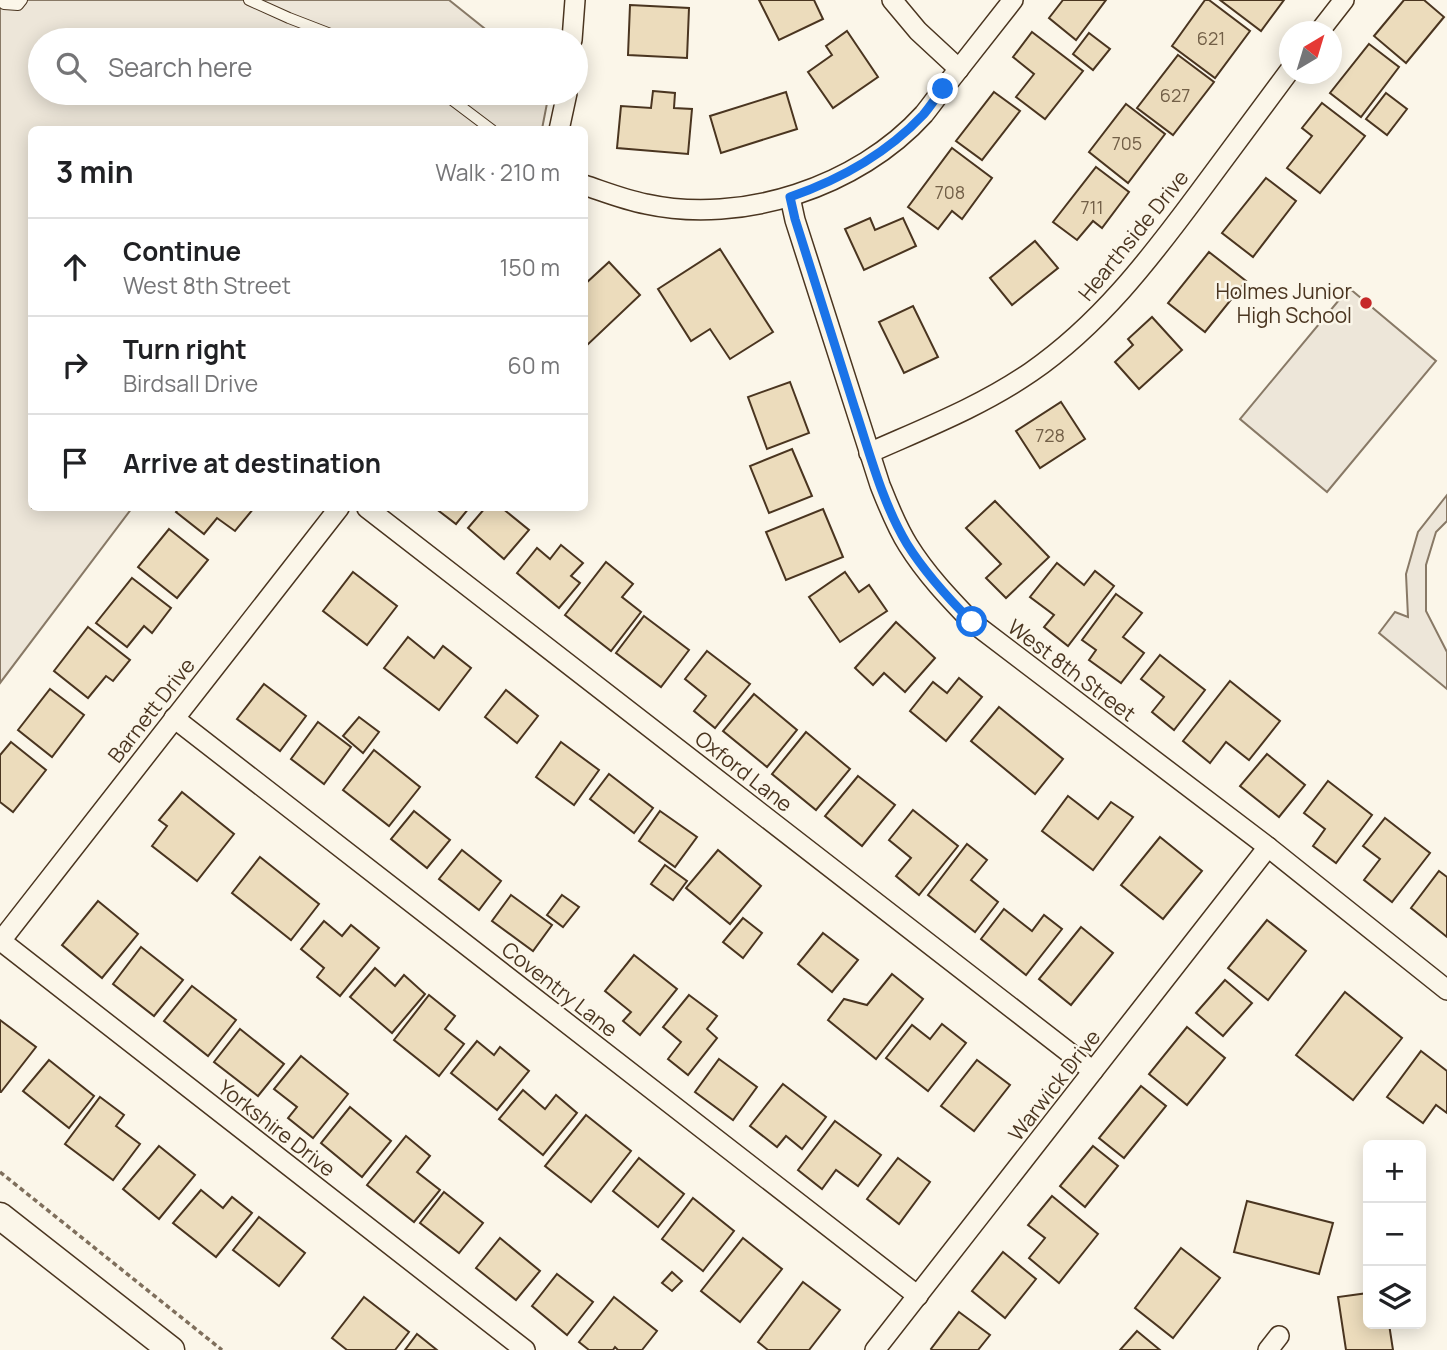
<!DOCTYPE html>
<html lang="en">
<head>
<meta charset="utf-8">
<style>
  :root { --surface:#fff; --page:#f6f6f6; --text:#202124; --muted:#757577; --line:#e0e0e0 }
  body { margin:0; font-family:Manrope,sans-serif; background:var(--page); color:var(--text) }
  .controls { position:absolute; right:21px; bottom:21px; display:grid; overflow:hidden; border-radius:10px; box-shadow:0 4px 18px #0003 }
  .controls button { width:63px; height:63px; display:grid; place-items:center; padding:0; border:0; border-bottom:2px solid var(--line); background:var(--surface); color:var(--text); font:35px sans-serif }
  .compass { position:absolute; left:1279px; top:21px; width:63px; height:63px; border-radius:50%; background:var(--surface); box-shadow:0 4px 18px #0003; rotate:38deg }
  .stop { position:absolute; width:21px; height:21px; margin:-16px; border:5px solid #1a73e8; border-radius:50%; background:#fff }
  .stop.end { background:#1a73e8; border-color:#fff; box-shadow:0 2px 7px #0008 }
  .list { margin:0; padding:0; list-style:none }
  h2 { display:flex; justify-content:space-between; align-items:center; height:91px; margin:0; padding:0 28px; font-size:30px }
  h2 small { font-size:23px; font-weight:400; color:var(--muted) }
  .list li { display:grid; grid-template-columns:46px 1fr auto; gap:21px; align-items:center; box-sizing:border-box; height:98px; padding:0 28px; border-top:2px solid var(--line) }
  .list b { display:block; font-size:26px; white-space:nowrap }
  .list p { margin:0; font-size:23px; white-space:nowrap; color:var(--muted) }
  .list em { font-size:23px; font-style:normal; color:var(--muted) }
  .icon { flex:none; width:38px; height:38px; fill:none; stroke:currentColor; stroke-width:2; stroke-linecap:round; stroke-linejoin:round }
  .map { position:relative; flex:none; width:1447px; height:1350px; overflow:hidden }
  .search { position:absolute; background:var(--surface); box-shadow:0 4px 18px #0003; left:28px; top:28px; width:560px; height:77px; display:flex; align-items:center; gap:18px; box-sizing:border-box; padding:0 24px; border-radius:38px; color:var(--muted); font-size:26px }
  .panel { position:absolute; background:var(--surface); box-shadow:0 4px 18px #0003; left:28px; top:126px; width:560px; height:385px; border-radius:10px }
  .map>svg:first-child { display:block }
</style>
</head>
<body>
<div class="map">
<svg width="1447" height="1350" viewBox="0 0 1447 1350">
  <rect width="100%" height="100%" fill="#fbf6e9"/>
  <!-- green -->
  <g fill="#ede6d9" stroke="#887966" stroke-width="2">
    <polygon points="0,0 449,0 499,40 40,40 40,93 549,93 542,129 32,130 32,508 132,508 0,683"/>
    <polygon points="1349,288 1436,361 1327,492 1240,419"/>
    <polygon points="1447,495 1447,521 1436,532 1426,565 1426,611 1447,652 1447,689 1379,633 1395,612 1408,617 1406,574 1418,532"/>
  </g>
  <!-- building -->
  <g fill="#ecdcbc" stroke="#4a3520" stroke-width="2">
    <polygon points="759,0 814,0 823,19 779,40"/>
    <polygon points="1063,0 1106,0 1076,40 1049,18"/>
    <polygon points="1205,0 1209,0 1250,31 1215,78 1172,46"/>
    <polygon points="1220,0 1284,0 1261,31"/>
    <polygon points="1404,0 1424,0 1444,17 1406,63 1374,36"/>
    <polygon points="630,5 689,8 687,58 628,55"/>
    <polygon points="847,31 878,77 833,108 808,72 832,55 826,46"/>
    <polygon points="1032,32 1083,71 1045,119 1016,97 1034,74 1013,57"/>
    <polygon points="1089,33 1110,49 1093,70 1073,54"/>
    <polygon points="1369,44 1399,67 1361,117 1330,93"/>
    <polygon points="1178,55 1214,82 1173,135 1137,108"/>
    <polygon points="653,91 675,93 674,108 692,109 688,154 617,148 621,106 651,108"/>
    <polygon points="786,92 797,129 721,153 710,116"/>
    <polygon points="994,92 1020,111 982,160 956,141"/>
    <polygon points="1386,93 1407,109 1387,135 1366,119"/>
    <polygon points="1322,103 1365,136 1320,193 1287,168 1312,136 1302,128"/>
    <polygon points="1126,104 1165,134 1128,183 1089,152"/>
    <polygon points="952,148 992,178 962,219 952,211 938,229 908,207"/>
    <polygon points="1096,167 1129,192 1102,228 1093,221 1077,240 1053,222"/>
    <polygon points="1266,178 1296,201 1253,257 1222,233"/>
    <polygon points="870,218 875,230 903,218 916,246 864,270 845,229"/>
    <polygon points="1035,241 1058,268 1012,305 990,278"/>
    <polygon points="720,249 773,332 730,359 710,329 691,341 658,289"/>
    <polygon points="1209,252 1246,281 1205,332 1168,303"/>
    <polygon points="609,262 640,295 584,348 584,285"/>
    <polygon points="913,306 938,357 904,373 879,322"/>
    <polygon points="1152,317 1182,350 1139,389 1115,362 1133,345 1128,339"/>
    <polygon points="790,382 809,433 767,449 748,397"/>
    <polygon points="1061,402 1085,439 1040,468 1016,431"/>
    <polygon points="792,449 812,496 769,513 750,466"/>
    <polygon points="995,501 1049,557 1006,598 986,578 1001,564 966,528"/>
    <polygon points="179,508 254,508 235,531 217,518 204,534 176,512"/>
    <polygon points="435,508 469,508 456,524"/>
    <polygon points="485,508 502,508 529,530 504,559 468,528"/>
    <polygon points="823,509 843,557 786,580 766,532"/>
    <polygon points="169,529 208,560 177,598 138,567"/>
    <polygon points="561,545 583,563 571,576 580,583 559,608 517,573 537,548 550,559"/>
    <polygon points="606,562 633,584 622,597 641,612 611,651 565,615"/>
    <polygon points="1057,563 1084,585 1095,571 1114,586 1068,646 1044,627 1054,615 1030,597"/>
    <polygon points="353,572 397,606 367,645 323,611"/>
    <polygon points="845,572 859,592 869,585 887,611 840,642 809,597"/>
    <polygon points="132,578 171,608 152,633 144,626 127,647 96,623"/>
    <polygon points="1116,594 1142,613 1123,637 1144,653 1121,683 1089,660 1096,650 1082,640"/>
    <polygon points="644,616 689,650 661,687 616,653"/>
    <polygon points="896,622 935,658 905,692 884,673 873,685 855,668"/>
    <polygon points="88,627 130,660 113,681 106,676 88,698 54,671"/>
    <polygon points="408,637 434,658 443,646 471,668 439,710 384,668"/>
    <polygon points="707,651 750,684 715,728 694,711 706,696 685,679"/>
    <polygon points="1160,655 1205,690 1174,730 1152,712 1164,697 1141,679"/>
    <polygon points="959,678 982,697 946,741 910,711 933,682 947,693"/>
    <polygon points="1230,681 1280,721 1249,760 1226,742 1210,763 1183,741"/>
    <polygon points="264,684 306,716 280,751 237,719"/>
    <polygon points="50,689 84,715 52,757 18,730"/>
    <polygon points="506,690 538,716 517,743 485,717"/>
    <polygon points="754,694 797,730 767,767 723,731"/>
    <polygon points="999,707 1063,759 1035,794 971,741"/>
    <polygon points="359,717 379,732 363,753 343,736"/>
    <polygon points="318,722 351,747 324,784 291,759"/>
    <polygon points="806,732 850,769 816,810 772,774"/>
    <polygon points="11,742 46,770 13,812 0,802 0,755"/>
    <polygon points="561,742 599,770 574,805 536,777"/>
    <polygon points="374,750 420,787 389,826 343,790"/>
    <polygon points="1267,754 1305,785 1279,817 1240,786"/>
    <polygon points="609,774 653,808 634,833 590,799"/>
    <polygon points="858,776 895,805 862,846 825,816"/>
    <polygon points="1328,781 1372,815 1336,863 1313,846 1325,829 1304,813"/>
    <polygon points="182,792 234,834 197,881 152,846 167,826 159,820"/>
    <polygon points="1068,796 1098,819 1111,802 1133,817 1093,870 1042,831"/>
    <polygon points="913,810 958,846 919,895 896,876 911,858 889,840"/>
    <polygon points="414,811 450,840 427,868 391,839"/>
    <polygon points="660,811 697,837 675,867 639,841"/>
    <polygon points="1385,818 1430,853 1392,902 1364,880 1380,859 1363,846"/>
    <polygon points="1160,837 1202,871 1163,919 1121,885"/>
    <polygon points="967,844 987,860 971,880 998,902 975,932 928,895"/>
    <polygon points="462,850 501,881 479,910 439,879"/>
    <polygon points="718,850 761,886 730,924 686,888"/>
    <polygon points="260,857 319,904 291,940 232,893"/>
    <polygon points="665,865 687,881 673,900 651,884"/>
    <polygon points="1439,871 1447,877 1447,937 1411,908"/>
    <polygon points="511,895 552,925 533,951 492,921"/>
    <polygon points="562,895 579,907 563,927 547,915"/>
    <polygon points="98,901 138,934 102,978 62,945"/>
    <polygon points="1004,909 1032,931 1044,915 1062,929 1026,975 981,939"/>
    <polygon points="743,918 762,933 743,958 723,942"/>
    <polygon points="1267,920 1306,951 1268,1000 1228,968"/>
    <polygon points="324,921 342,936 351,925 379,948 340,996 317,977 324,968 301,949"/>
    <polygon points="1081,927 1113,953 1071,1005 1039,979"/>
    <polygon points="823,933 858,960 832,992 798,964"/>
    <polygon points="141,947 183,980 154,1016 113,984"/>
    <polygon points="634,955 677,989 640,1035 623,1021 631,1012 605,991"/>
    <polygon points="375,968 395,986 404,975 425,994 392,1033 350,997"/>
    <polygon points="892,974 923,999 876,1059 828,1020 844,999 867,1005"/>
    <polygon points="1225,980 1252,1003 1223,1036 1196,1013"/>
    <polygon points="192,986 236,1020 208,1056 164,1021"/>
    <polygon points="1345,992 1402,1038 1353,1100 1296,1055"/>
    <polygon points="429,995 455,1016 445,1029 464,1044 439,1076 394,1040"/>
    <polygon points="689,995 717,1016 707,1029 717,1038 688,1075 668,1059 681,1042 663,1027"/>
    <polygon points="0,1020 36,1047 1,1092 0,1092"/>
    <polygon points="942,1024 966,1043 928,1091 886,1058 912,1025 930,1039"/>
    <polygon points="1187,1027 1225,1058 1187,1105 1149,1074"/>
    <polygon points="240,1029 284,1064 258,1096 214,1062"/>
    <polygon points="477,1041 494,1055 500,1047 529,1071 497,1110 451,1073"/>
    <polygon points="1421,1051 1447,1071 1447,1113 1436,1105 1423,1123 1387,1097"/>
    <polygon points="301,1056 348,1094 313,1138 288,1118 297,1107 274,1089"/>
    <polygon points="719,1059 757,1087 733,1120 695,1092"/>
    <polygon points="49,1060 94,1096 69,1128 23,1091"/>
    <polygon points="977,1060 1010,1085 974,1131 941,1106"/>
    <polygon points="783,1084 826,1117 802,1149 786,1136 777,1147 750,1126"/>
    <polygon points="1141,1086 1166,1106 1124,1158 1099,1138"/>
    <polygon points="523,1090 545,1109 556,1095 577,1113 543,1155 499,1119"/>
    <polygon points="100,1097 124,1115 116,1126 140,1144 113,1180 65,1144"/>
    <polygon points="350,1107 391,1141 362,1177 321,1143"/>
    <polygon points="586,1115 631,1151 591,1202 545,1166"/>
    <polygon points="835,1121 881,1155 858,1186 836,1170 822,1189 798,1170"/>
    <polygon points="406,1136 430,1156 417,1172 440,1190 414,1222 367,1185"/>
    <polygon points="159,1146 195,1175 159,1219 123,1189"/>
    <polygon points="1093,1146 1118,1166 1085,1207 1060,1186"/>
    <polygon points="639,1158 684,1194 658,1227 613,1191"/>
    <polygon points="898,1158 930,1182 899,1224 867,1199"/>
    <polygon points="201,1190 223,1208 232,1197 252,1213 216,1257 173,1223"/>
    <polygon points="444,1192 483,1223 459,1253 420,1223"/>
    <polygon points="1052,1196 1098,1234 1059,1283 1029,1258 1045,1238 1028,1225"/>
    <polygon points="693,1198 734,1231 703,1271 662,1239"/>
    <polygon points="1247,1201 1333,1223 1319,1274 1234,1252"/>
    <polygon points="259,1217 305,1253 279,1286 233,1250"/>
    <polygon points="500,1238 540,1271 516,1300 476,1268"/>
    <polygon points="743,1238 782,1269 740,1322 701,1291"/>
    <polygon points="1181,1248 1220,1278 1173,1338 1135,1308"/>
    <polygon points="1003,1252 1036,1279 1005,1318 972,1291"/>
    <polygon points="672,1272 682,1281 672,1291 662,1283"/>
    <polygon points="557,1274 593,1302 567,1335 532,1306"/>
    <polygon points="803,1282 840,1310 809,1350 768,1350 758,1342"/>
    <polygon points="1368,1293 1368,1324 1389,1324 1393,1350 1346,1350 1338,1297"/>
    <polygon points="364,1297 409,1332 395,1350 347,1350 332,1338"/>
    <polygon points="614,1297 657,1331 642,1350 618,1350 615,1347 613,1350 589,1350 579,1342"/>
    <polygon points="959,1312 990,1335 978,1350 932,1350 931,1349"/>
    <polygon points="1137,1331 1160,1350 1120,1350"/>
    <polygon points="417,1334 437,1350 405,1350"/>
  </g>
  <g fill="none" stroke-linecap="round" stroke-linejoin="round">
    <defs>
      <g id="service">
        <polyline points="0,0 4,4 18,5 22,0"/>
        <polyline points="249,0 289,18 346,40"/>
        <polyline points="443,93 492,130"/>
      </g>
      <g id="minor">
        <polyline points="892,0 918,31 959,69"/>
        <polyline points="1319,32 1344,0"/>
        <polyline points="572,40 575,0"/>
        <polyline points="559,130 567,93"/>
        <path d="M 584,185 C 605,192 625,200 646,204 C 742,225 858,187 924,114 C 932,104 939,94 947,84 C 969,56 991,28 1013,0"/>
        <path d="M 790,197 L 795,220 L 880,485 C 888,505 896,526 908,545 C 926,574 949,598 972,622 L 1268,847 L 1447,990"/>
        <path d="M 869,453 C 925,428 980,407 1031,372 C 1099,325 1149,260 1198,194 C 1228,153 1259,112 1290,70"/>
        <polyline points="367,508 1093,1071"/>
        <polyline points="174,718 918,1296"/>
        <polyline points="1,941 525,1350"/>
        <polyline points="0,942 339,508"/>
        <polyline points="875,1350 1268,847"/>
        <polyline points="1268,1350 1279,1336"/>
      </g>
      <polyline id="secondary" points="0,1216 171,1350"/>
    </defs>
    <!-- service casing -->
    <use href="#service" stroke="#4a3520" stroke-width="12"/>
    <!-- minor casing -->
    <use href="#minor" stroke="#4a3520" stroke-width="22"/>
    <!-- secondary casing -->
    <use href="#secondary" stroke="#4a3520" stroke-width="29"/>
    <!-- path -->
    <polyline stroke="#7f6f5c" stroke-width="3.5" stroke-dasharray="5 3.5" stroke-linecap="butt" points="0,1172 222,1350"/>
    <!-- service -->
    <use href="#service" stroke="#fbf6e9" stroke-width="10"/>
    <!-- minor -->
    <use href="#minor" stroke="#fbf6e9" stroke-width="19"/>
    <!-- secondary -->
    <use href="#secondary" stroke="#fbf6e9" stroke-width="26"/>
  </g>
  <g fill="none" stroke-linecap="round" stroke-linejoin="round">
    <!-- route -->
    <path stroke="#1a73e8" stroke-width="9" d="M 943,89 C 936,97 930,107 923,115 C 887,153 839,180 790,197 L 795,219 C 815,283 835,346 855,409 C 870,454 882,502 907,544 C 925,573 948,598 972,622"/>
  </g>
  <!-- markers -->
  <circle fill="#c62828" stroke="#fbf6e9" stroke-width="2.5" cx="1366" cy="303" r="7"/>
  <g text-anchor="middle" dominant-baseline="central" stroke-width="5" stroke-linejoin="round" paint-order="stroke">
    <!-- number labels -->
    <g font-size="18" fill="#725f47">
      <text x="1211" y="38">621</text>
      <text x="1175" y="95">627</text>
      <text x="1127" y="143">705</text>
      <text x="950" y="192">708</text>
      <text x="1092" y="207">711</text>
      <text x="1050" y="435">728</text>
    </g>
    <!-- street labels -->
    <g font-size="21" fill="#4a3520" stroke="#fbf6e9">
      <text transform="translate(1133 235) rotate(-51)">Hearthside Drive</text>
      <text transform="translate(1072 670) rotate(37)">West 8th Street</text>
      <text transform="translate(151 710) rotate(-52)">Barnett Drive</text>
      <text transform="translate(744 771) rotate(38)">Oxford Lane</text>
      <text transform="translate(560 989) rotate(38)">Coventry Lane</text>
      <text transform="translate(1054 1085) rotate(-52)">Warwick Drive</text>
      <text transform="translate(277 1128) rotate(38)">Yorkshire Drive</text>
    </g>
    <!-- poi labels -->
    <g font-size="21" fill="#4a3520" stroke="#fbf6e9" text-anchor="end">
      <text x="1352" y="291">Holmes Junior<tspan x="1352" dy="24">High School</tspan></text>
    </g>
  </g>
</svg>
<div class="controls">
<button>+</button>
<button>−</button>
<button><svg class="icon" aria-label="layers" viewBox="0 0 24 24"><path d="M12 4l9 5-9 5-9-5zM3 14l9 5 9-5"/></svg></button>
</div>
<svg class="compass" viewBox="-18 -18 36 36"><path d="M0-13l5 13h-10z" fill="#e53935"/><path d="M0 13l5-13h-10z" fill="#757577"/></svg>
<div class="stop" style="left:972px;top:622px"></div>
<div class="stop end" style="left:943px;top:89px"></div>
<div class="search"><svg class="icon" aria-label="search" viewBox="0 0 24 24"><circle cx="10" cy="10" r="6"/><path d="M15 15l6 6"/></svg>Search here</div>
<section class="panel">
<h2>3 min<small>Walk · 210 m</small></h2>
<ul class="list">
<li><svg class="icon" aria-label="ahead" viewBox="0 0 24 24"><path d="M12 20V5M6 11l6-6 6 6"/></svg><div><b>Continue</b><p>West 8th Street</p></div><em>150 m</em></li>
<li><svg class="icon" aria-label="right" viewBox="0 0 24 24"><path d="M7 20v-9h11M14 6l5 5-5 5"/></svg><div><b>Turn right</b><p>Birdsall Drive</p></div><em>60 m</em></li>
<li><svg class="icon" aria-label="arrive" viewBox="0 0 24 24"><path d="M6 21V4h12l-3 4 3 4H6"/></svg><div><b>Arrive at destination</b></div></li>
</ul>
</section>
</div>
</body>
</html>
